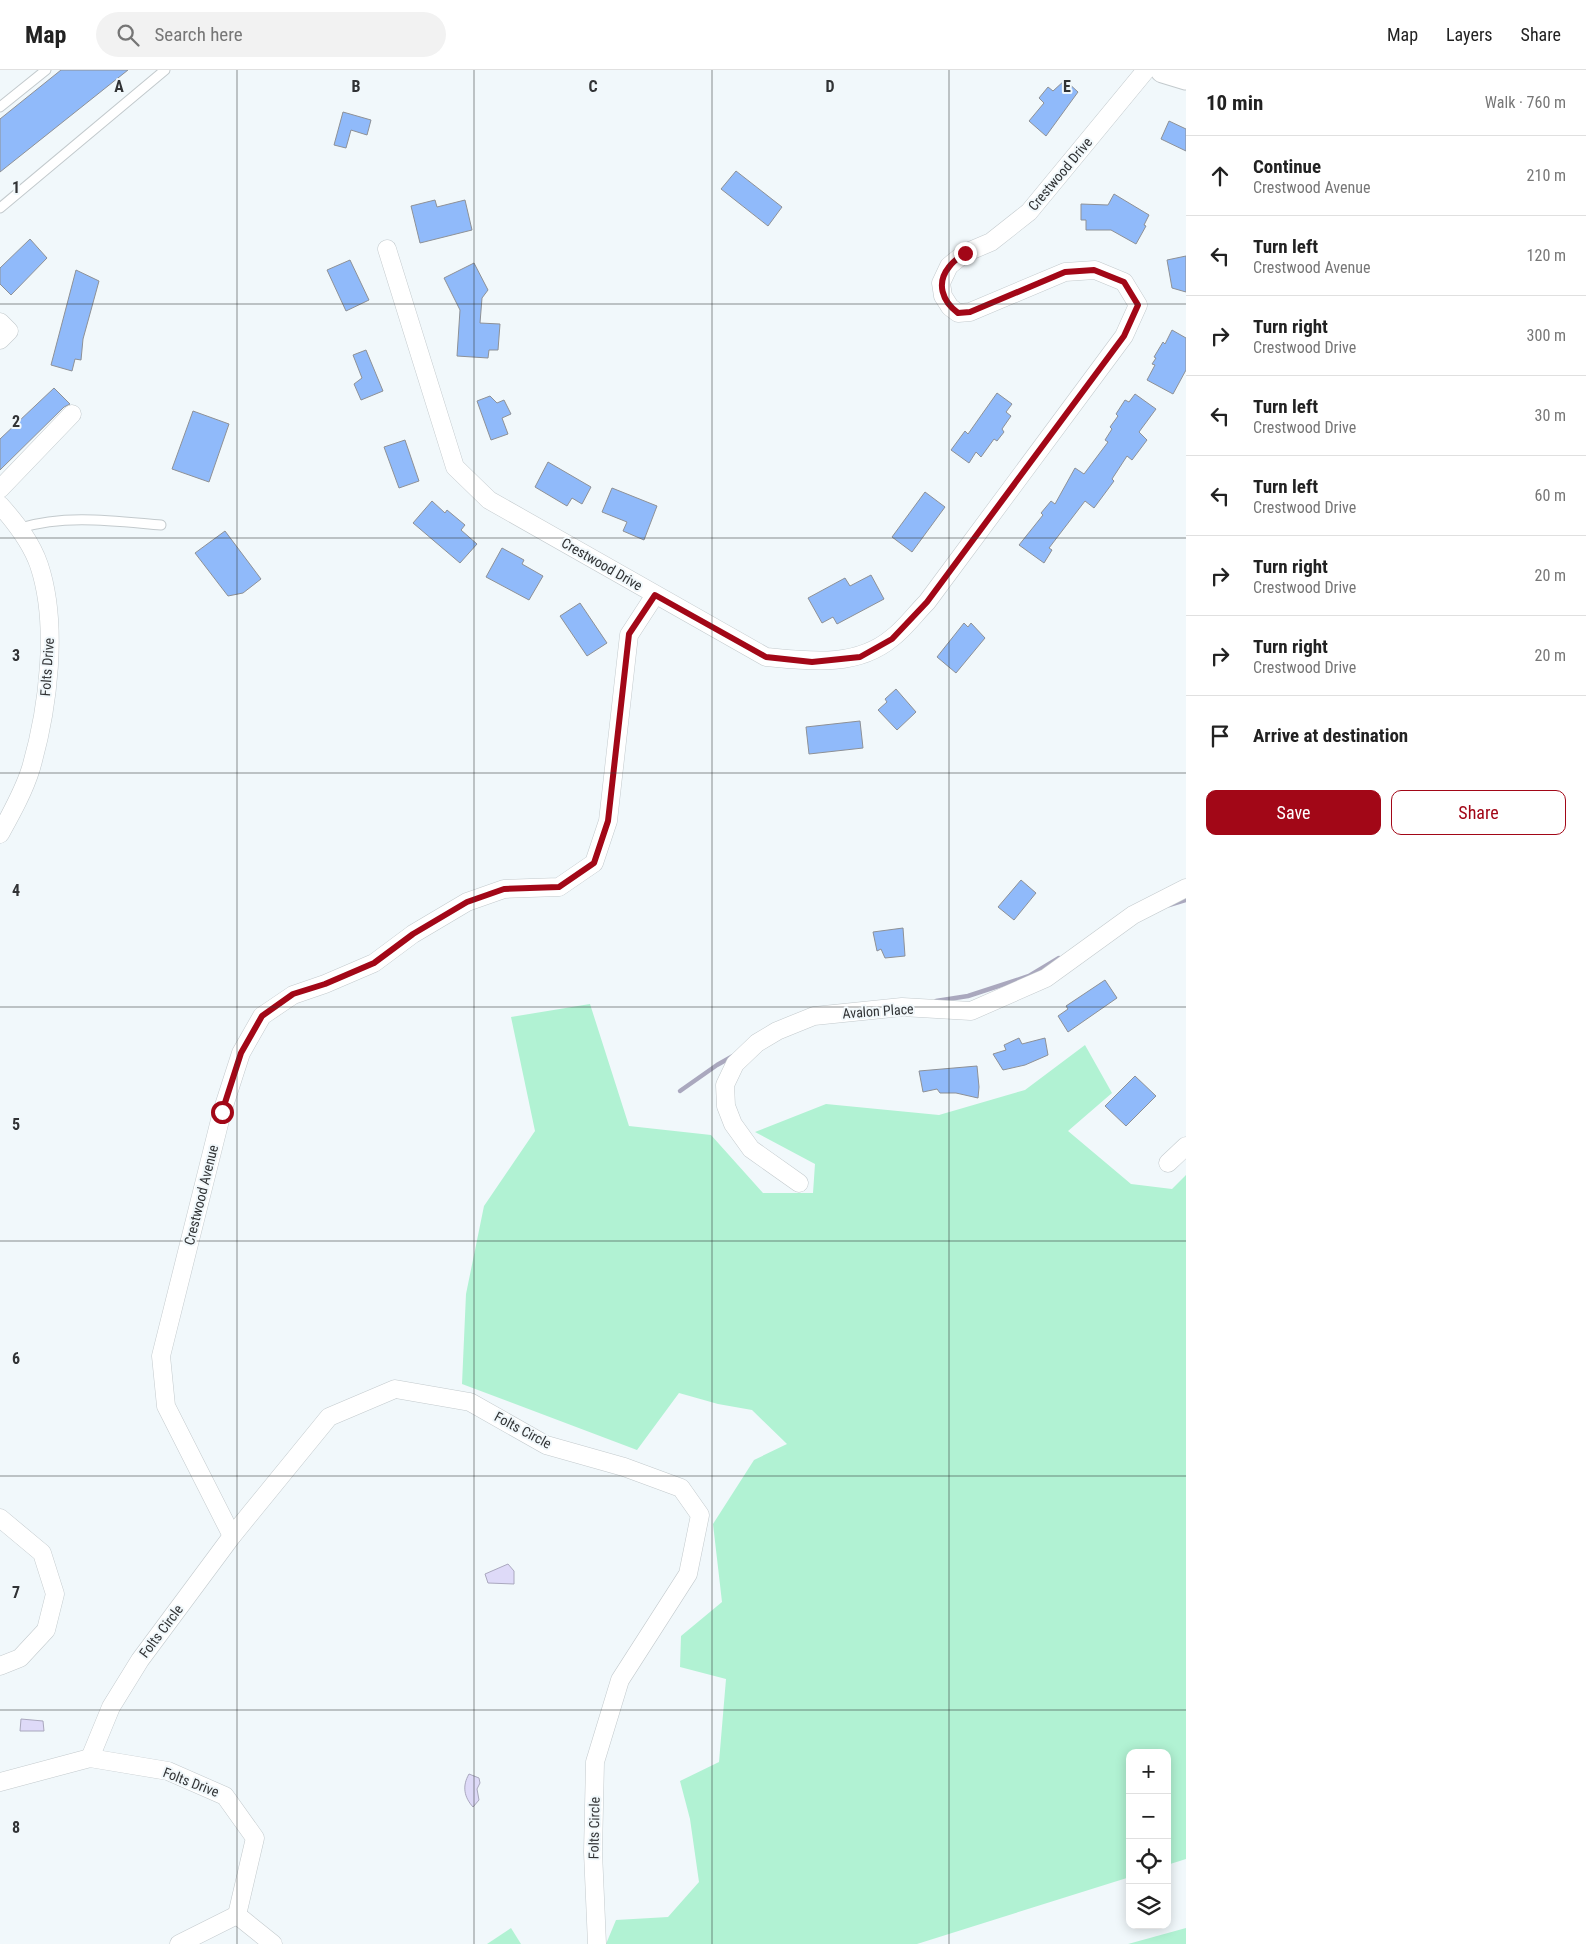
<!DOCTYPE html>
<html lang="en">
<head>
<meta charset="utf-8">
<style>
  :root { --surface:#fff; --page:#f2f2f2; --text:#222; --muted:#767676; --line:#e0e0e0; --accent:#a20717 }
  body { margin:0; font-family:"Roboto Condensed",sans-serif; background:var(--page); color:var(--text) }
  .controls { position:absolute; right:15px; bottom:15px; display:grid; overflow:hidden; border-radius:10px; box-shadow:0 2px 12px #0003 }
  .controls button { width:45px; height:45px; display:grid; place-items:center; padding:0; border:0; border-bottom:1px solid var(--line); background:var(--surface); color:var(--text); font:25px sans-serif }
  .stop { position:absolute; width:15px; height:15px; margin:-11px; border:4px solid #a20717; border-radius:50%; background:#fff }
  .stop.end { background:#a20717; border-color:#fff; box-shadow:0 1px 5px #0008 }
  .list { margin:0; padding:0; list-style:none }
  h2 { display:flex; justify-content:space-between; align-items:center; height:65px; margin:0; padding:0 20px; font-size:21px }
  h2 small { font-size:16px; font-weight:400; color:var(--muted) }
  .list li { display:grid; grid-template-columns:32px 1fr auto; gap:15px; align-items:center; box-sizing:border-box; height:80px; padding:0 20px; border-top:1px solid var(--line) }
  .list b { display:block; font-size:19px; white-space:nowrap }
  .list p { margin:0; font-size:16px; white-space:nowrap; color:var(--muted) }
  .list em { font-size:16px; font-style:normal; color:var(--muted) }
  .actions { display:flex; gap:10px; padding:15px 20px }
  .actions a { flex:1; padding:11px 0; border:1px solid var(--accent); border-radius:10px; text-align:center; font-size:18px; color:var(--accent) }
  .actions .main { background:var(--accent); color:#fff }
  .icon { flex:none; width:28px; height:28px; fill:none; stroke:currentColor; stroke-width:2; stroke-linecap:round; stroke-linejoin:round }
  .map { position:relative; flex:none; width:1186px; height:1874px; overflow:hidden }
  header { display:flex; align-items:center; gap:30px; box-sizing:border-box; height:70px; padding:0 25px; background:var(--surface); border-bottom:1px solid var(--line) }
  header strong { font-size:24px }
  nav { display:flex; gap:28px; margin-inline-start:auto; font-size:18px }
  .search { width:350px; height:45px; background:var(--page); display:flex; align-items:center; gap:12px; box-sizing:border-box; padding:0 18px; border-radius:28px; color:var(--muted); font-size:19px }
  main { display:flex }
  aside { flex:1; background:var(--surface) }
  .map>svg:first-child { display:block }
</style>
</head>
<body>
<header>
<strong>Map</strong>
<div class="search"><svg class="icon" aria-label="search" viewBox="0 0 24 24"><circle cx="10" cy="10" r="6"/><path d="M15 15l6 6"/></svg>Search here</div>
<nav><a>Map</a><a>Layers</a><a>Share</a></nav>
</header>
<main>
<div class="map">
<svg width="1186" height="1874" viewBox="0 0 1186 1874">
  <rect width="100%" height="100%" fill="#f1f8fb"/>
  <!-- green -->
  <g fill="#b1f2d3">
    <polygon points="590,934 629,1056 711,1065 763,1123 813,1123 815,1094 755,1062 826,1034 939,1045 1025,1020 1085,975 1112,1023 1068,1061 1131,1114 1172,1119 1186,1105 1186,1789 1167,1795 1167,1683 1130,1683 1130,1807 917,1874 606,1874 616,1850 668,1847 699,1812 690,1749 680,1711 719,1692 726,1609 680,1597 681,1566 722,1532 713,1454 754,1390 787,1374 752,1340 718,1334 679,1323 637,1380 462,1314 466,1224 484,1136 535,1061 511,947"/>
    <polygon points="511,1858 521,1874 487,1874"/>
    <polygon points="1186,1858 1186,1874 1128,1874"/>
  </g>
  <!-- water -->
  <g fill="#dedaf8" stroke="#aaa8be">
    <polygon points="508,1494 514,1501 514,1514 488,1513 485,1504"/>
    <polygon points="21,1649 43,1651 44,1661 20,1661"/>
    <path d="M 469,1704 L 479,1708 L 480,1713 L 477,1719 L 479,1730 L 473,1737 C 464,1727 462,1716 469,1704 Z"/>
  </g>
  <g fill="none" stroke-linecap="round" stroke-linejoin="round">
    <!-- stream -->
    <g stroke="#aaa8be" stroke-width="4.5">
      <polyline points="1169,835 1186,830"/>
      <polyline points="936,931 968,926 1029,906 1059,888"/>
      <polyline points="680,1021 717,995 733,986"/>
    </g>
  </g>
  <!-- building -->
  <g fill="#90bafa" stroke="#8e9196">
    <polygon points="61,0 128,0 0,102 0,49"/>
    <polygon points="1065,10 1078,22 1046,66 1029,51 1044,33 1039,28 1048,17 1053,21"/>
    <polygon points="343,42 371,50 367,65 351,60 346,78 334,75"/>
    <polygon points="1169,51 1186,59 1186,81 1161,69"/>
    <polygon points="736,101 782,137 768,156 721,119"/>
    <polygon points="1114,124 1149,145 1144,155 1146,156 1136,174 1111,160 1086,160 1086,150 1081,150 1081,134 1108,135"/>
    <polygon points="435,130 437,137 465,130 472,160 420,173 411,136"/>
    <polygon points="30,169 47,188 11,225 0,214 0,198"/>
    <polygon points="1186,186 1186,222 1172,218 1167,190"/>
    <polygon points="350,190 369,230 346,241 327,200"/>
    <polygon points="474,193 488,220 482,228 480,253 500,254 498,280 489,280 488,288 457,286 460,240 444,208"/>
    <polygon points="76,200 99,211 83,269 81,290 75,289 72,301 51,295"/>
    <polygon points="1172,260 1186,268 1186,300 1173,324 1147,310 1155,295 1152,294 1156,288 1154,287 1163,272 1165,274"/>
    <polygon points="366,280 383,321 361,330 354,314 362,308 353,285"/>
    <polygon points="54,318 70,334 64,337 0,400 0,369"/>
    <polygon points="997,323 1012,334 1006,342 1011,346 1002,359 1004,362 997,371 994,369 981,387 976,382 969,393 951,380 965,361 968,364"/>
    <polygon points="1135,324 1156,339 1139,362 1147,370 1132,390 1127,386 1112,409 1114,411 1094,438 1085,431 1049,478 1052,480 1044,493 1019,475 1043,445 1041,443 1051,431 1055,434 1075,398 1084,404 1108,372 1105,370 1112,359 1110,357 1118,346 1116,344 1125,330 1129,332"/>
    <polygon points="490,326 497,333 504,330 511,344 502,348 508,364 491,370 477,331"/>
    <polygon points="193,341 229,354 209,412 172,399"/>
    <polygon points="405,370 419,411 399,418 384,377"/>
    <polygon points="548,392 591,417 582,434 572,428 567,436 535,417"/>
    <polygon points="612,418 657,436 644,470 623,461 627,452 602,442"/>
    <polygon points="925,422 945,437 912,482 892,467"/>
    <polygon points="432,431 445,443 447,440 465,455 461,460 477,474 460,493 413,453"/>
    <polygon points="225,461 261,509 243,523 228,526 195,483"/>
    <polygon points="502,478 524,490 522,494 543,506 529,530 486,507"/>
    <polygon points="871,505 884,529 837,554 833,547 822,553 808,528 845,508 850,516"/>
    <polygon points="580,533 607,573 587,586 560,546"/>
    <polygon points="964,553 968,557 971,553 985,568 956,603 937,587"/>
    <polygon points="896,619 916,642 897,660 878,640 887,632 885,629"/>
    <polygon points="860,651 863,678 809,684 806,657"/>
    <polygon points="1021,810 1036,823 1014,850 998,837"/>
    <polygon points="903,858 905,886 885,888 881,879 877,881 873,862"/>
    <polygon points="1105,910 1117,928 1068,962 1058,946 1068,939 1066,936"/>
    <polygon points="1019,968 1022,974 1045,968 1048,985 1025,995 1003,1000 993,984 1006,980 1004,975"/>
    <polygon points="977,996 979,1017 978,1028 956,1023 940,1023 937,1019 923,1022 919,1001"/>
    <polygon points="1135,1006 1156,1026 1126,1056 1105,1036"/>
  </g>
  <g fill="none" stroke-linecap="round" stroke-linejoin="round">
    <defs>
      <g id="lane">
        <polyline points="0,37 46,0"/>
        <polyline points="0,138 165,0"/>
        <path d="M 20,458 C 66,444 114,451 161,455"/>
      </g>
      <g id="street">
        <path d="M 387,179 L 455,397 L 489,430 L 766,587 C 808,591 856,598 892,568 C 905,558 915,544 927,532 L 1124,266 L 1138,235 L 1124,212 L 1095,200 L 1065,202 L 970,242 L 958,243 L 950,237 L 943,226 L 941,213 L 949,196 L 965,183 L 991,172 L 1029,142 L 1146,0"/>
        <polyline points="0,252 9,261 0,270"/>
        <polyline points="0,419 72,344"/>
        <path d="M 0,435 C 16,453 31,472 39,495 C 59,555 48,639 31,698 C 24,721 11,744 0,764"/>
        <polyline points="1168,1093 1186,1076"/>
        <polyline points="799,1113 751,1079 733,1054 726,1036 725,1015 735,994 757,973 777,961 814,946 902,937 971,941 1046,908 1133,845 1186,818"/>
        <polyline points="0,1448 42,1483 55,1524 46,1560 20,1588 0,1596"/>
        <polyline points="232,1466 166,1336 161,1286 222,1042 241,983 262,946 293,925 325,914 374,893 413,864 467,832 504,819 559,817 594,793 608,751 629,565 655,525"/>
        <polyline points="90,1688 111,1637 140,1590 232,1466 329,1347 395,1319 470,1332 546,1375 624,1397 681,1418 700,1445 688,1504 620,1610 595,1692 593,1782 597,1874"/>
        <polyline points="0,1712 90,1688 168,1701 225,1726 255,1768 237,1845"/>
        <polyline points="237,1845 273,1874"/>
        <polyline points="179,1874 237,1845"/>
      </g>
      <polyline id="secondary" points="1163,0 1186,7"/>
    </defs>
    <!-- lane casing -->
    <use href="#lane" stroke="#c3cacd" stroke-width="11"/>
    <!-- street casing -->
    <use href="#street" stroke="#c3cacd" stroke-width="19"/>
    <!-- secondary casing -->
    <use href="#secondary" stroke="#c3cacd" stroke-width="27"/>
    <!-- lane -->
    <use href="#lane" stroke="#fff" stroke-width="9"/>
    <!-- street -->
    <use href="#street" stroke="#fff" stroke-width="18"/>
    <!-- secondary -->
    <use href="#secondary" stroke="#fff" stroke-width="25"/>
  </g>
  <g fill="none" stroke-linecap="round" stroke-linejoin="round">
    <!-- route -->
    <path stroke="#a20717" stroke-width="6" d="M 222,1042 L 241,983 L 262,946 L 293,924 L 325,914 L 374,893 L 413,864 L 467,832 L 504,819 L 559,817 L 594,793 L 608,751 L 629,564 L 655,525 L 766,587 L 812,592 L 860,587 L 892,569 L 927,532 L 1124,266 L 1138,235 L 1124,212 L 1094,200 L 1065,202 L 970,242 L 958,243 C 942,231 936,213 949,197 C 953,191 960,187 965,183"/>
  </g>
  <!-- grid -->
  <path fill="none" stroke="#313335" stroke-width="1" stroke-opacity="0.55" d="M 237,0 L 237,1874M 474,0 L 474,1874M 712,0 L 712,1874M 949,0 L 949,1874M 0,234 L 1186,234M 0,468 L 1186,468M 0,703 L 1186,703M 0,937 L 1186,937M 0,1171 L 1186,1171M 0,1406 L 1186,1406M 0,1640 L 1186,1640"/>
  <g text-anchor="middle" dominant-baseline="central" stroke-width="4" stroke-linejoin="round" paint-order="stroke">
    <!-- street labels -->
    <g font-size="14" fill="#313335" stroke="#f1f8fb">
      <text transform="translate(1060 104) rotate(-50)">Crestwood Drive</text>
      <text transform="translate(602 494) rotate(30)">Crestwood Drive</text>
      <text transform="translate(47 597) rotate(-86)">Folts Drive</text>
      <text transform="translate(878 941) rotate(-4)">Avalon Place</text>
      <text transform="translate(201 1125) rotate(-76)">Crestwood Avenue</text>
      <text transform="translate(523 1360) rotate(28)">Folts Circle</text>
      <text transform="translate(161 1561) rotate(-53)">Folts Circle</text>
      <text transform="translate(191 1712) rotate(21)">Folts Drive</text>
      <text transform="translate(594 1758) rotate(-89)">Folts Circle</text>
    </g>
  </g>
  <g font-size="16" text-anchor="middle" font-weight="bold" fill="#313335" stroke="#f1f8fb" stroke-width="4" stroke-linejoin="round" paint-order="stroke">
    <text x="119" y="22">A</text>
    <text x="356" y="22">B</text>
    <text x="593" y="22">C</text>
    <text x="830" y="22">D</text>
    <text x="1067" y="22">E</text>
    <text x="16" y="123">1</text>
    <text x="16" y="357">2</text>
    <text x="16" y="591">3</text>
    <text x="16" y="826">4</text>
    <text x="16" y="1060">5</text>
    <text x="16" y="1294">6</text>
    <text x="16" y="1528">7</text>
    <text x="16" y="1763">8</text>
  </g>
</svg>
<div class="controls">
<button>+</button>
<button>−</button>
<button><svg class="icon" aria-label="locate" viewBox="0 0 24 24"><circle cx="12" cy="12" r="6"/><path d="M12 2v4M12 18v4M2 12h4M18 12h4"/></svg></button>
<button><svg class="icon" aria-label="layers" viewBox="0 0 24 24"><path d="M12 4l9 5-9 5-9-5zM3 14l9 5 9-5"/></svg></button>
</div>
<div class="stop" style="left:222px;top:1042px"></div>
<div class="stop end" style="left:965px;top:183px"></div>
</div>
<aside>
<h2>10 min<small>Walk · 760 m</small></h2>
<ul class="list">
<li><svg class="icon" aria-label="ahead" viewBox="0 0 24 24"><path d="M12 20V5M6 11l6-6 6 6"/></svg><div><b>Continue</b><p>Crestwood Avenue</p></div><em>210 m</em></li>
<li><svg class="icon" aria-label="left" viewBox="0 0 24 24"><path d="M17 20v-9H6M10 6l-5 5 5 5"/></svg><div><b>Turn left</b><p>Crestwood Avenue</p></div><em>120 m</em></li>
<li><svg class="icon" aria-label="right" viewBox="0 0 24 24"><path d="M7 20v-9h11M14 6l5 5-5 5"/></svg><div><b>Turn right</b><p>Crestwood Drive</p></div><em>300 m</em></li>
<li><svg class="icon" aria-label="left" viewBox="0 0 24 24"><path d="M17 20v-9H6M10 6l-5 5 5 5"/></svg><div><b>Turn left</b><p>Crestwood Drive</p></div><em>30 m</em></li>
<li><svg class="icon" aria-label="left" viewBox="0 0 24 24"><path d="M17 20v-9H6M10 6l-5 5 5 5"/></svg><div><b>Turn left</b><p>Crestwood Drive</p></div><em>60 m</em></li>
<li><svg class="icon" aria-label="right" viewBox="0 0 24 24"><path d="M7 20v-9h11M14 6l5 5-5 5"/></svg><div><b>Turn right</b><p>Crestwood Drive</p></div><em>20 m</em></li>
<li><svg class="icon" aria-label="right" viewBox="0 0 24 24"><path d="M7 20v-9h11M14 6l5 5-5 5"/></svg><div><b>Turn right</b><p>Crestwood Drive</p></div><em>20 m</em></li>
<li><svg class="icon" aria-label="arrive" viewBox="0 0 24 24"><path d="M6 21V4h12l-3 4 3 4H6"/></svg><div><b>Arrive at destination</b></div></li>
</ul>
<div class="actions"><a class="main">Save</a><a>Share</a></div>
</aside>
</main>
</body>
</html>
